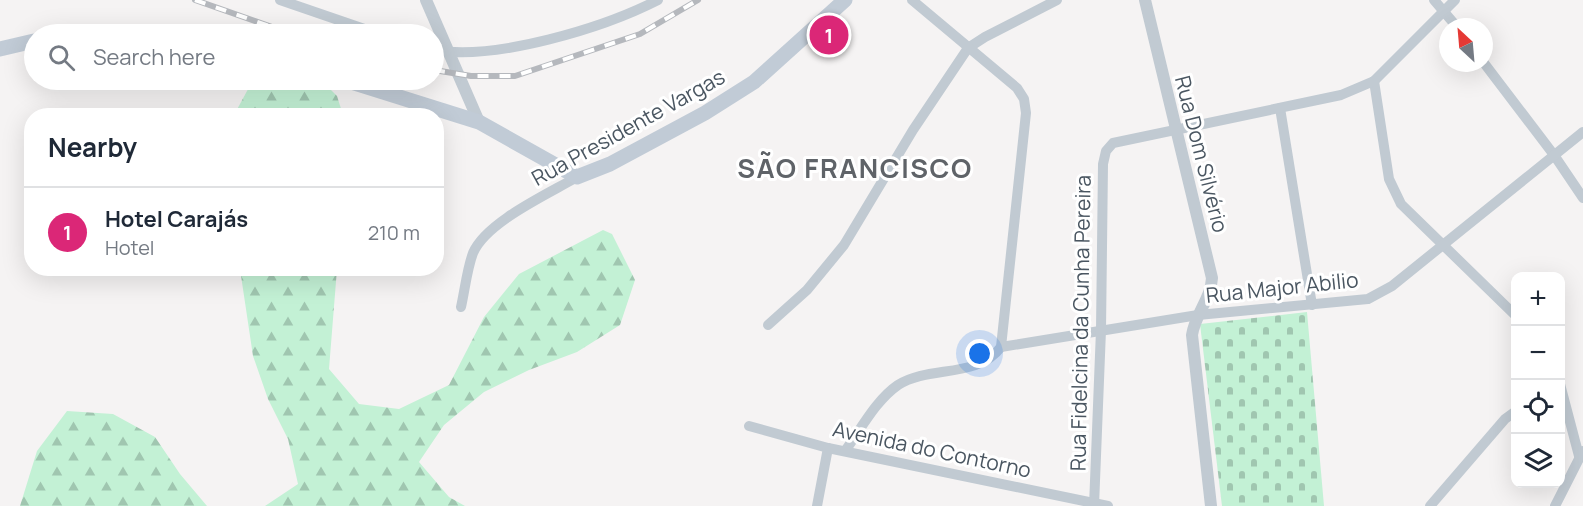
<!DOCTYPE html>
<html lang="en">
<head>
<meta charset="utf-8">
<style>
  :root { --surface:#fff; --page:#f2f2f3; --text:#1f2937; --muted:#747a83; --line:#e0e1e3; --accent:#db2777 }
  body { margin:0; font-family:Manrope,sans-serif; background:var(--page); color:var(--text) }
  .controls { position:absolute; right:18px; bottom:18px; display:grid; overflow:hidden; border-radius:12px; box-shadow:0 6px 24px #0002 }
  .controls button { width:54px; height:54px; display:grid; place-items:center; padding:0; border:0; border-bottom:2px solid var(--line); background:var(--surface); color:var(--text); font:30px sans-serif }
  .compass { position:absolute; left:1439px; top:18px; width:54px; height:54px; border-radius:50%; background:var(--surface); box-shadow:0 6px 24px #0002; rotate:334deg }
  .you { position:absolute; left:980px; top:354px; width:21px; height:21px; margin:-15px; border:4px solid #fff; border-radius:50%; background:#1a73e8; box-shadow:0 0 0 9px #1a73e833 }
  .badge { display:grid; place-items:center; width:39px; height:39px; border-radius:50%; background:var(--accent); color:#fff; font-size:20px; font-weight:700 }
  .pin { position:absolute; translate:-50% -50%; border:3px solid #fff; box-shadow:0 2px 6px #0006 }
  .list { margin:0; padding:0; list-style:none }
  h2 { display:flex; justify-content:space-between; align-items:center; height:78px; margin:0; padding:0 24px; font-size:26px }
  h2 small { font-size:20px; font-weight:400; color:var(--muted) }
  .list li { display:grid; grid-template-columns:39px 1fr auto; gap:18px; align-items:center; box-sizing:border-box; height:90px; padding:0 24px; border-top:2px solid var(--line) }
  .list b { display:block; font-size:22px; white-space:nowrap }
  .list p { margin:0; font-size:20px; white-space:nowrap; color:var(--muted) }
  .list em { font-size:20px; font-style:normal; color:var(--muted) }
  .icon { flex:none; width:33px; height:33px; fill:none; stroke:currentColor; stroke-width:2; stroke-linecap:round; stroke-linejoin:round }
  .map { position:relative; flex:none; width:1583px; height:506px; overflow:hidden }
  .search { position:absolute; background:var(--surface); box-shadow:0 6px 24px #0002; left:24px; top:24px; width:420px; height:66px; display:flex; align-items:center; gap:15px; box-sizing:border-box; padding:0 21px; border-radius:33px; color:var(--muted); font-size:22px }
  .panel { position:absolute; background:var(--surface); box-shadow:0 6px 24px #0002; left:24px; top:108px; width:420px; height:168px; border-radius:24px }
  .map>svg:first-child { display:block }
</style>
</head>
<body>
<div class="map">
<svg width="1583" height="506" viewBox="0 0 1583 506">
  <defs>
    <pattern id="forest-firs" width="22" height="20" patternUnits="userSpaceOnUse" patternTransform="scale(1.5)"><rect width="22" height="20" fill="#c3f1d5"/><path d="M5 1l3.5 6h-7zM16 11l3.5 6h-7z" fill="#a0c6b0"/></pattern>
    <pattern id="cemetery-stones" width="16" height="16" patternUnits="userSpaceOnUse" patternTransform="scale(1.5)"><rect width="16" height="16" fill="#c3f1d5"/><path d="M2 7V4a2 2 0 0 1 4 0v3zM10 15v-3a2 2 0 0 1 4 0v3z" fill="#a0c6b0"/></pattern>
  </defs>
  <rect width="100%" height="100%" fill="#f5f3f3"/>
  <!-- forest -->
  <g fill="url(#forest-firs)">
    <polygon points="253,80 321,80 337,96 343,115 234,115"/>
    <polygon points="603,230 612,234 635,280 620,325 577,352 529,370 484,392 444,425 419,462 449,497 465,506 265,506 298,484 288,439 268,399 253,356 240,269 337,269 329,369 359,404 399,409 449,385 484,317 519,274"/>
    <polygon points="67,411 113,414 155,437 180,474 207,506 20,506 37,451"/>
  </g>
  <!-- cemetery -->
  <polygon fill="url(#cemetery-stones)" points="1307,312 1324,506 1222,506 1200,324"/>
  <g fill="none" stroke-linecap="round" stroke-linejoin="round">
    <!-- minor -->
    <g stroke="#c1cad2" stroke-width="10">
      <polyline points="280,0 379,34"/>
      <polyline points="1434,0 1457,27"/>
      <path d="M 434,50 C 495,61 603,28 658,0"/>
      <polyline points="1484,63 1554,155 1583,198"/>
      <polyline points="1374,81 1389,179 1401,204 1516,316"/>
      <polyline points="1280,108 1312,305"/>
      <path d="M 461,307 C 465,289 467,269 473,253 C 486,222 548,194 577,177"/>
      <polyline points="768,325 807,290 844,245 913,130 968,48 985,37 1057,0"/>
      <polyline points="1001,347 1198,315 1368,299 1392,286 1583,132"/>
      <polyline points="1560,384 1579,456"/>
      <polyline points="749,426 828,448 1108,506"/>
      <path d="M 845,451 C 861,429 876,400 898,385 C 929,365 977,379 1001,347 L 1026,113 L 1024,99 L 1017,88 L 912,0"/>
      <polyline points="817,506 828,448"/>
      <polyline points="1094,506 1101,330 1103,164 1106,151 1113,143 1341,95 1374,81 1455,0"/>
      <polyline points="1430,506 1505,419 1516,411"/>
      <polyline points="1555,506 1583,451"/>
    </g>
    <!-- tertiary -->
    <g stroke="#c1cad2" stroke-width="12">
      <polyline points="426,0 479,122"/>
      <path d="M 1145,0 L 1212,278 C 1211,299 1195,314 1192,335 L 1211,506"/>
    </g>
    <!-- secondary -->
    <g stroke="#c1cbd6" stroke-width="15">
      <polyline points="0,49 34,41"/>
      <polyline points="345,80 479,122 577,177 610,164 705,113 754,82 845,0"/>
    </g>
    <defs>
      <g id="rail">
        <polyline points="195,0 292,34"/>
        <polyline points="434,70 471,76 515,76 640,34 698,0"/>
      </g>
    </defs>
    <!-- rail casing -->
    <use href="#rail" stroke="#b5b8bd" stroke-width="6"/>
    <!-- rail -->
    <use href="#rail" stroke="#fff" stroke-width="4" stroke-dasharray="11" stroke-linecap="butt"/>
  </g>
  <g text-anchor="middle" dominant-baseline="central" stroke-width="6" stroke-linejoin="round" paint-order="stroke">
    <!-- street labels -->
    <g font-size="21" fill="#4a5661" stroke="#fff">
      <text transform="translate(628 127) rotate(-29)">Rua Presidente Vargas</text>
      <text transform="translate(1202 154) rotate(76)">Rua Dom Silvério</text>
      <text transform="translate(1282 287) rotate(-6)">Rua Major Abilio</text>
      <text transform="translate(1080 323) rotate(-89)">Rua Fidelcina da Cunha Pereira</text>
      <text transform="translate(932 449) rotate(12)">Avenida do Contorno</text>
    </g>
    <!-- district labels -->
    <g font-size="27" font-weight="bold" letter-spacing="1.5" fill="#5f6368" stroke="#fff">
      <text x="855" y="167">SÃO FRANCISCO</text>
    </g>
  </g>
</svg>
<div class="controls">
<button>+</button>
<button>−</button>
<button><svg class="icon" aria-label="locate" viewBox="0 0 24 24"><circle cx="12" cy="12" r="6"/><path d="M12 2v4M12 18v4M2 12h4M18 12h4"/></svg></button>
<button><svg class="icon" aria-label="layers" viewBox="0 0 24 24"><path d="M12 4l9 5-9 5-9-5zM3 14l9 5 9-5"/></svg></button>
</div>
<svg class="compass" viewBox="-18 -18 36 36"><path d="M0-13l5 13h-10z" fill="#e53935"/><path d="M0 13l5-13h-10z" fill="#747a83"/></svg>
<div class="you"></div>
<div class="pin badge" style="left:829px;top:35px">1</div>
<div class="search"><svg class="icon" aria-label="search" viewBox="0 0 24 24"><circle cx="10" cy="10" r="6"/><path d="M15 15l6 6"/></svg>Search here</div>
<section class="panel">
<h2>Nearby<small></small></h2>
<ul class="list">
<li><span class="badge">1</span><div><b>Hotel Carajás</b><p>Hotel</p></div><em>210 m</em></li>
</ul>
</section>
</div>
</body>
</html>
